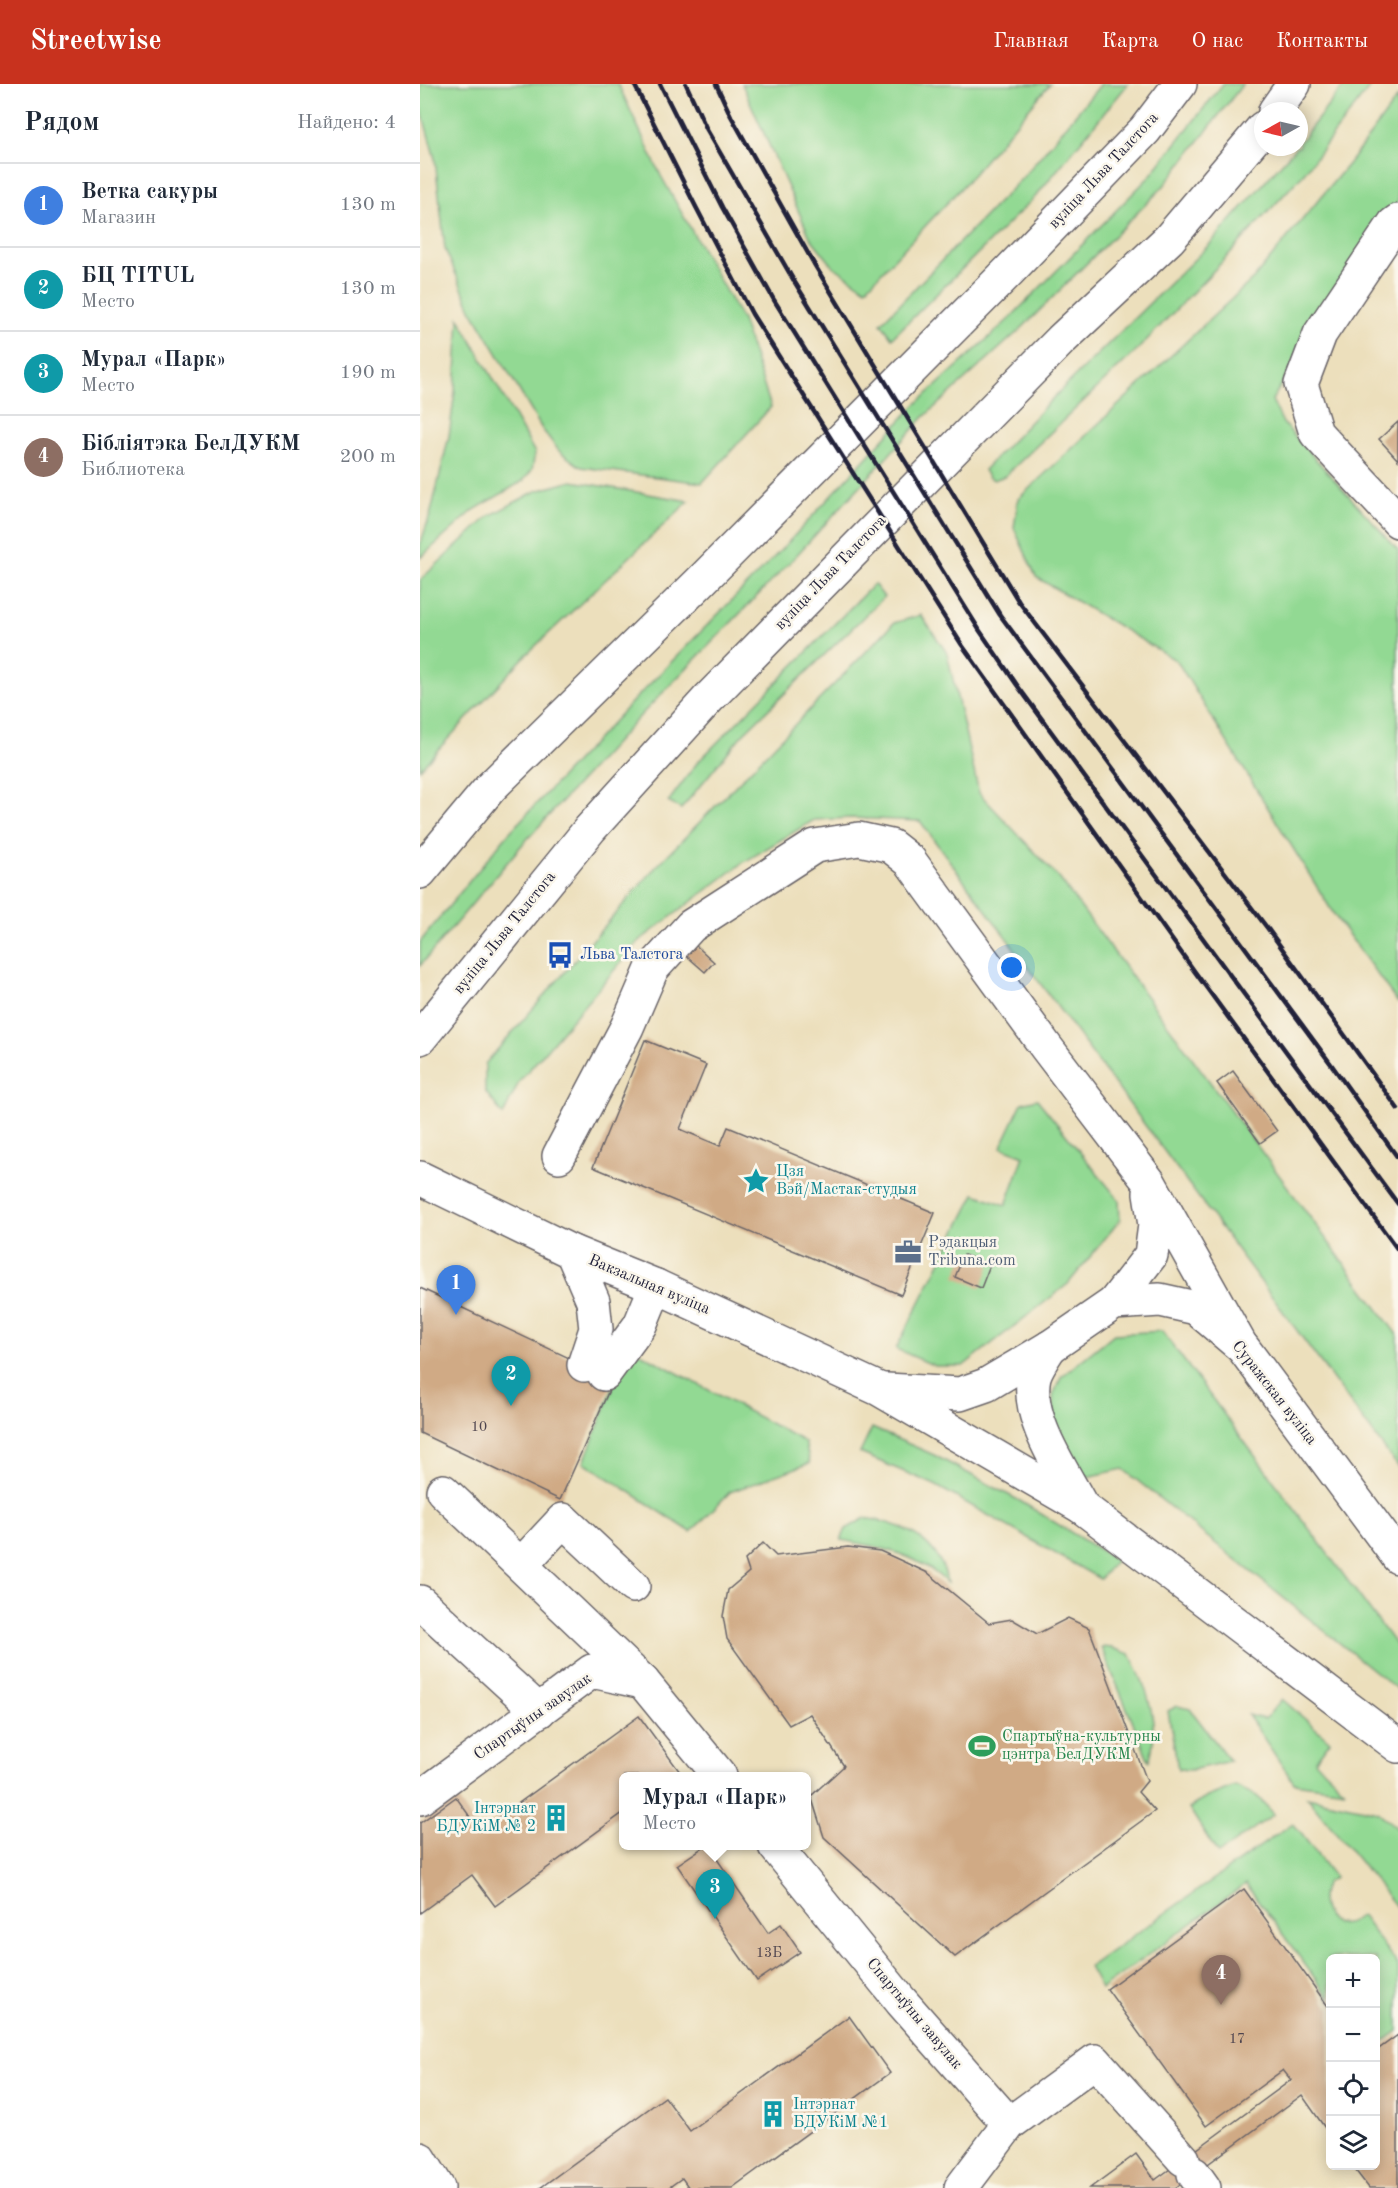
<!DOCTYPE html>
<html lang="ru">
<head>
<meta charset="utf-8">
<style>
  :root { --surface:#fff; --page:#f6f6f7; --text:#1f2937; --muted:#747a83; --line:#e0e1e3; --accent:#c8321e }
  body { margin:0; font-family:"Old Standard TT",serif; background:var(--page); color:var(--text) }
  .controls { position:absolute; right:18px; bottom:18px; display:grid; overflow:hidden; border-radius:9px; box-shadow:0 3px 15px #0003 }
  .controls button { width:54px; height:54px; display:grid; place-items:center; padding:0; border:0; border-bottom:2px solid var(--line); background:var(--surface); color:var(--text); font:30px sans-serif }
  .compass { position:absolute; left:834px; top:18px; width:54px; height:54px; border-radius:50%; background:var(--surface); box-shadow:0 3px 15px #0003; rotate:262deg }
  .you { position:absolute; left:592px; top:884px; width:21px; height:21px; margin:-15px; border:4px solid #fff; border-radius:50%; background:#1a73e8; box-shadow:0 0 0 9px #1a73e833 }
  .badge { display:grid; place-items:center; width:39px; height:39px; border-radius:50%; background:var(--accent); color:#fff; font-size:20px; font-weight:700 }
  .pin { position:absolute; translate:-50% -50px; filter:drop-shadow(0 2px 3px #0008) }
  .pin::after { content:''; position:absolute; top:32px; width:21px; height:18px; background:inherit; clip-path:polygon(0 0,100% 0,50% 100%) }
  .popup { position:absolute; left:199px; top:1688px; width:192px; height:78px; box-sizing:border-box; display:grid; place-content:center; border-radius:9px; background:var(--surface); filter:drop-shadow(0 2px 4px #0005); font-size:20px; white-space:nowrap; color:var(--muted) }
  .popup b { font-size:22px; color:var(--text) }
  .popup::after { content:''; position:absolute; left:50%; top:100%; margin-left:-12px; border:12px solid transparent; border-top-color:var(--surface) }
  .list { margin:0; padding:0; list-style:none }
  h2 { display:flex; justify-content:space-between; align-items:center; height:78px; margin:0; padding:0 24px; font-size:26px }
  h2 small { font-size:20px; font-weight:400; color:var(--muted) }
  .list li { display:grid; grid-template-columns:39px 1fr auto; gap:18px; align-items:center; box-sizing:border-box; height:84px; padding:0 24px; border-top:2px solid var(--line) }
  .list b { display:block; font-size:22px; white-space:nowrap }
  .list p { margin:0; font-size:20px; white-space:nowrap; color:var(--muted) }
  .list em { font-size:20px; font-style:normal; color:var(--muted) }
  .icon { flex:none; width:33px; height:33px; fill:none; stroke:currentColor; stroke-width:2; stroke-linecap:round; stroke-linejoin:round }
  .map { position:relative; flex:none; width:978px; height:2104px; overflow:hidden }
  header { display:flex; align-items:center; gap:36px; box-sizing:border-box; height:84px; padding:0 30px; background:var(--accent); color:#fff }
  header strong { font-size:28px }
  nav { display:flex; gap:33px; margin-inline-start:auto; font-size:21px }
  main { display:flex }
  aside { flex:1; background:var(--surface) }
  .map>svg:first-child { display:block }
</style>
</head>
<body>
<header>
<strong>Streetwise</strong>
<nav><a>Главная</a><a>Карта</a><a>О нас</a><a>Контакты</a></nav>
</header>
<main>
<aside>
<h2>Рядом<small>Найдено: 4</small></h2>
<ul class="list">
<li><span class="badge" style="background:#3f7fe0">1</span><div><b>Ветка сакуры</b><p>Магазин</p></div><em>130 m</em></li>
<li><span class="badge" style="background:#0f9aa8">2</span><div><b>БЦ TITUL</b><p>Место</p></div><em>130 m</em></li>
<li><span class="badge" style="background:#0f9aa8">3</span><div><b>Мурал «Парк»</b><p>Место</p></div><em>190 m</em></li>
<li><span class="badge" style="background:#8d6e63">4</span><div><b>Бібліятэка БелДУКМ</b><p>Библиотека</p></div><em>200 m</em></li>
</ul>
</aside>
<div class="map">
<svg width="978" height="2104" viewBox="0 0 978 2104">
  <rect width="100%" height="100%" fill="#fbf7ec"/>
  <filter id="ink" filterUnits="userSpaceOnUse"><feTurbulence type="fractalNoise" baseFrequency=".0167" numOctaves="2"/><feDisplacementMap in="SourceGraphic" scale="12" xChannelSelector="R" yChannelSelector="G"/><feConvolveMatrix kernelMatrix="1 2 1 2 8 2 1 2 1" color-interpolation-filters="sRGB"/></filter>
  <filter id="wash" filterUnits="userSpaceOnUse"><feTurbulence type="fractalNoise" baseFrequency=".008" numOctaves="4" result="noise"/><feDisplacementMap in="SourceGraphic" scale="24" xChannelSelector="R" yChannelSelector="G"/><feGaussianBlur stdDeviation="1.35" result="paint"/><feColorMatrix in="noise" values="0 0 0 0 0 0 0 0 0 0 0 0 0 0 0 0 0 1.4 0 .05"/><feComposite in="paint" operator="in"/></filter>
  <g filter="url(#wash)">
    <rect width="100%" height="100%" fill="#ecdfbc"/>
    <!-- green -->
    <g fill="#92d993" stroke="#5a7e67" stroke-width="1.5">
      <polygon points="0,0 198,0 241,92 322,236 351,323 282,399 161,383 139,367 122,345 51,225 25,165 15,75 0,21"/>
      <polygon points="322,0 630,0 542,103 446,205 413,182 390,153"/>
      <polygon points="681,0 708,0 616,112 472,254 461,239 604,92"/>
      <polygon points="803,0 823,0 743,103 603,243 504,333 373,475 221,631 101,762 0,882 0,858 87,751 212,618 362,465 494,322 588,236 730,92"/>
      <polygon points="925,0 952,0 884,89 801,179 719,264 585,392 574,396 568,393 564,386 631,316 789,161 876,63 879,63 879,59"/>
      <polygon points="978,13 978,123 963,134 852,316 863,339 978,466 978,919 915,832 757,577 616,493 594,444 598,415 834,194 930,78"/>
      <polygon points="39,234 115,369 112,386 103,397 54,426 0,474 0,461 11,428 29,352 35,307"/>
      <polygon points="152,397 269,417 107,570 0,685 0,496 69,432 116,407"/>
      <polygon points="454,500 464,513 322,651 261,725 248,718 277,679"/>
      <polygon points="501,531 527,569 559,709 639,794 978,1252 978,1383 500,737 431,734 394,736 324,778 219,857 99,998 83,1031 65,1007 65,980 235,784 474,539"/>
      <polygon points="617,1015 699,1116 700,1136 648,1200 543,1282 515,1282 476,1265 555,1110 586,1121 604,1072 581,1063 602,1019"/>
      <polygon points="742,1247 978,1564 978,1606 703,1385 667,1393 636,1363 633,1312 641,1293 694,1250"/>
      <polygon points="213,1265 385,1358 390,1379 310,1408 271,1448 164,1378 202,1280"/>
      <polygon points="452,1344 514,1371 600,1417 696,1476 680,1495 515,1401 440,1369"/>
      <path d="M 445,1434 C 476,1439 508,1450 522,1481 C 525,1486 526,1493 527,1499 C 500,1471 458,1462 421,1456 L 426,1445 Z"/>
      <path d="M 681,1563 L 692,1564 L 710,1570 C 727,1603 741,1641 729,1677 Z"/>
      <polygon points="862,1615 910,1657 895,1677 925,1706 874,1699 828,1631 845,1635"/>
      <polygon points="757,1622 770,1625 810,1677 771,1686 758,1685 748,1627"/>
      <polygon points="815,1702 837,1712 854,1730 798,1770 769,1724 787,1713"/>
      <polygon points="887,1713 958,1728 978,1745 978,1825"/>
      <path d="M 873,1739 L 915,1794 L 906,1798 C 893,1826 914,1854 941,1831 L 978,1881 L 978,1947 L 956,1963 L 956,1874 L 910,1874 L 910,1915 L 826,1800 L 681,1905 L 669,1883 Z"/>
    </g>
    <g id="blocks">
      <!-- building -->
      <g fill="#d0aa85">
        <polygon points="978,338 978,376 959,355"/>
        <polygon points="270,856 294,878 285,888 260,866"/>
        <polygon points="225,956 286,981 260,1045 300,1062 308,1043 515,1129 481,1211 173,1083"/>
        <polygon points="813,987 857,1047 840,1059 797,999"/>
        <polygon points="544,1171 570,1181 561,1204 535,1193"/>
        <polygon points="0,1204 194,1295 140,1416 0,1349"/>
        <polygon points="343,1459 356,1472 428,1463 460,1467 508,1489 569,1539 592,1535 617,1550 648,1534 669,1544 727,1697 718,1708 735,1727 535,1873 404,1753 391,1712 424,1682 390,1630 369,1641 307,1555 303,1532 308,1506 329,1488 325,1476"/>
        <polygon points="219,1632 260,1688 253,1692 204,1692 204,1728 75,1822 52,1791 0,1829 0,1739 36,1713 60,1747"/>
        <polygon points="285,1762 288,1762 348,1849 361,1840 380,1868 337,1897 257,1781"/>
        <polygon points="824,1805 910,1925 910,2051 882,2011 755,2104 670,2104 716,2070 735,2096 871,1996 863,1986 786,2042 687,1905"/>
        <polygon points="429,1932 470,1989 312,2104 269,2104 262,2094 248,2104 120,2104 245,2013 270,2047"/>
        <polygon points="978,1951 978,2104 949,2104 932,2082 956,2082 956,1967"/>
      </g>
    </g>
  </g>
  <g filter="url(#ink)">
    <use href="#blocks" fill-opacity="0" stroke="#696468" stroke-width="1.5"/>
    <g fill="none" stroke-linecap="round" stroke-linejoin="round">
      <defs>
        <g id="minor">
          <polyline points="978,137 974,140 900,250 881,300 896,349 978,437"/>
          <polyline points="139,1072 207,943 232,885 271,842 395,762 439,755 471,762 490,777 626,963 729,1098 820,1260"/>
          <polyline points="152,1168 173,1217 176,1245 164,1281"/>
          <polyline points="694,1219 731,1171 735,1141 730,1109"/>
          <polyline points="184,1290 220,1241 236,1202"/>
          <polyline points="23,1407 223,1598"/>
          <polyline points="101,1481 143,1436 213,1502"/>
          <polyline points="0,1518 119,1627"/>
          <polyline points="0,1714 172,1587 223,1598 300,1692"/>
          <polyline points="355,1762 481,1917 589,2040"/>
          <polyline points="0,2075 18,2104"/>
          <polyline points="774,2090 784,2104"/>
          <polyline points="541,2104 589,2040 675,1977 763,2075"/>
        </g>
        <g id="major">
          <polyline points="855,27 874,0"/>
          <polyline points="0,788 71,703 279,499 589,187 725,46 760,0"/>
          <polyline points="0,954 170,745 289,614 641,256 749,155 843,44"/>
          <polyline points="0,1094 152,1168 236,1202 459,1305 662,1423 978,1662"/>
          <path d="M 630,1263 C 625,1271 617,1282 614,1292 C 605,1334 643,1387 662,1423"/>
          <polyline points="466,1306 540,1310 566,1301 630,1263 694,1219 740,1216 776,1224 823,1264 978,1473"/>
        </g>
      </defs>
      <!-- minor casing -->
      <use href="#minor" stroke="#696468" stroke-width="36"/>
      <!-- major casing -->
      <use href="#major" stroke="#696468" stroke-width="36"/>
      <!-- minor -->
      <use href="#minor" stroke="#fff" stroke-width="33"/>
      <!-- major -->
      <use href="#major" stroke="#fff" stroke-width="33"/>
      <!-- rail -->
      <g stroke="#22223b" stroke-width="4.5">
        <polyline points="214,0 276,123 332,230 542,561 775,888 978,1166"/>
        <polyline points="240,0 302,123 354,216 560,547 597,601 978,1120"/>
        <polyline points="266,0 287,46 374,197 580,531 911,980 978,1074"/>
        <polyline points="296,0 311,32 394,180 599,518 848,845 978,1025"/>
      </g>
    </g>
  </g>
  <!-- icons -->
  <defs>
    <symbol id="bus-bare" viewBox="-9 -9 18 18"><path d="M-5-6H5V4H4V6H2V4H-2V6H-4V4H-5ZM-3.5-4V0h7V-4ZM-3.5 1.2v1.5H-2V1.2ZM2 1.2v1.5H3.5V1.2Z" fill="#1a4fb4" stroke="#fbf7ec" stroke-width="2.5" paint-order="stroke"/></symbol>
    <symbol id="sight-bare" viewBox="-9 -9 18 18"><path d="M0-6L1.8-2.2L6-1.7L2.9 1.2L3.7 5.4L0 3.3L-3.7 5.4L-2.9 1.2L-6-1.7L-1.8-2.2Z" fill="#0f9aa8" stroke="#fbf7ec" stroke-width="2.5" paint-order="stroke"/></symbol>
    <symbol id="office-bare" viewBox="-9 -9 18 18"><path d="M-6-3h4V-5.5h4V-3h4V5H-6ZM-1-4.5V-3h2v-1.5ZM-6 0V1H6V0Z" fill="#5c6f8a" stroke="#fbf7ec" stroke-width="2.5" paint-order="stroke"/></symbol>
    <symbol id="stadium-bare" viewBox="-9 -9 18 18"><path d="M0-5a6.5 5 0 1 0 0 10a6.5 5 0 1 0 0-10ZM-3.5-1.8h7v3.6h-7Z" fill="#2e9e5b" stroke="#fbf7ec" stroke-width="2.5" paint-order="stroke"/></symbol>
    <symbol id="building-bare" viewBox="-9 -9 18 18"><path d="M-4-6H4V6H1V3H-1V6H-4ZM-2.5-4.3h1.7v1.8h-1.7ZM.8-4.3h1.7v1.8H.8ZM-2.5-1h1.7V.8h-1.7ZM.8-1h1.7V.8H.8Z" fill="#0f9aa8" stroke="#fbf7ec" stroke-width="2.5" paint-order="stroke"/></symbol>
  </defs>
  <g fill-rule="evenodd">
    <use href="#bus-bare" x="121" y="852" width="38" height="38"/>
    <use href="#sight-bare" x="317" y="1078" width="38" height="38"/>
    <use href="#office-bare" x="469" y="1149" width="38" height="38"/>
    <use href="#stadium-bare" x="543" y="1643" width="38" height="38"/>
    <use href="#building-bare" x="117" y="1715" width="38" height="38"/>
    <use href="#building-bare" x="334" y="2011" width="38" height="38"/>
  </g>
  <g text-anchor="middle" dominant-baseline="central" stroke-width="5" stroke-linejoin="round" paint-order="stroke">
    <!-- number labels -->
    <g font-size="14" fill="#4e444e">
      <text x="59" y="1343">10</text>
      <text x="349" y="1869">13Б</text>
      <text x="817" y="1955">17</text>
    </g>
    <!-- street labels -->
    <g font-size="16" fill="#22223b" stroke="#fbf7ec">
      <text transform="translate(684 87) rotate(-47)">вуліца Льва Талстога</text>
      <text transform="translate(411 489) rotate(-46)">вуліца Льва Талстога</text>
      <text transform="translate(85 849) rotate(-51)">вуліца Льва Талстога</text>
      <text transform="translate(229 1201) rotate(23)">Вакзальная вуліца</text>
      <text transform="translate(854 1309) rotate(52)">Суражская вуліца</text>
      <text transform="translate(113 1633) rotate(-35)">Спартыўны завулак</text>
      <text transform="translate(494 1930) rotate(50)">Спартыўны завулак</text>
    </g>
    <!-- transit labels -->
    <g font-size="16" fill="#164399" stroke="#fbf7ec" text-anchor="start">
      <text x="160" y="871">Льва Талстога</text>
    </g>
    <!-- culture labels -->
    <g font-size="16" fill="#0d838f" stroke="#fbf7ec" text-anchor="start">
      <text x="356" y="1088">Цзя<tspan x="356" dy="18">Вэй/Мастак-студыя</tspan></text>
      <text x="116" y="1725" text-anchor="end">Інтэрнат<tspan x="116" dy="18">БДУКіМ № 2</tspan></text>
      <text x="373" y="2021">Інтэрнат<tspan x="373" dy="18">БДУКіМ №1</tspan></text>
    </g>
    <!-- service labels -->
    <g font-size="16" fill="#4e5e75" stroke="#fbf7ec" text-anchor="start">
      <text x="508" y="1159">Рэдакцыя<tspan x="508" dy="18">Tribuna.com</tspan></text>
    </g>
    <!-- leisure labels -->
    <g font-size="16" fill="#27864d" stroke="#fbf7ec" text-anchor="start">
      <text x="582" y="1653">Спартыўна-культурны<tspan x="582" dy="18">цэнтра БелДУКМ</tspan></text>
    </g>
  </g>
</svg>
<div class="controls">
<button>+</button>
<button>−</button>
<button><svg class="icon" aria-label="locate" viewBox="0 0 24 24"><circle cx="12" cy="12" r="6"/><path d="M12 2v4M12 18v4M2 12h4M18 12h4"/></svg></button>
<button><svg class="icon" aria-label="layers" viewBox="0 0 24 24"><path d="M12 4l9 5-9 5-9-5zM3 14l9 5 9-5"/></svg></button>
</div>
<svg class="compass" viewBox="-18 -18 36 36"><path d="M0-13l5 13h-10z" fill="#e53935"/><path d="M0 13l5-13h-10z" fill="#747a83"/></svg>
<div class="you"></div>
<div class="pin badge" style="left:36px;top:1231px;background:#3f7fe0">1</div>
<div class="pin badge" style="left:91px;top:1322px;background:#0f9aa8">2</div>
<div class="pin badge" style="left:295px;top:1835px;background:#0f9aa8">3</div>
<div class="popup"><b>Мурал «Парк»</b>Место</div>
<div class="pin badge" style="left:801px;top:1921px;background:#8d6e63">4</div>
</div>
</main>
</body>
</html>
